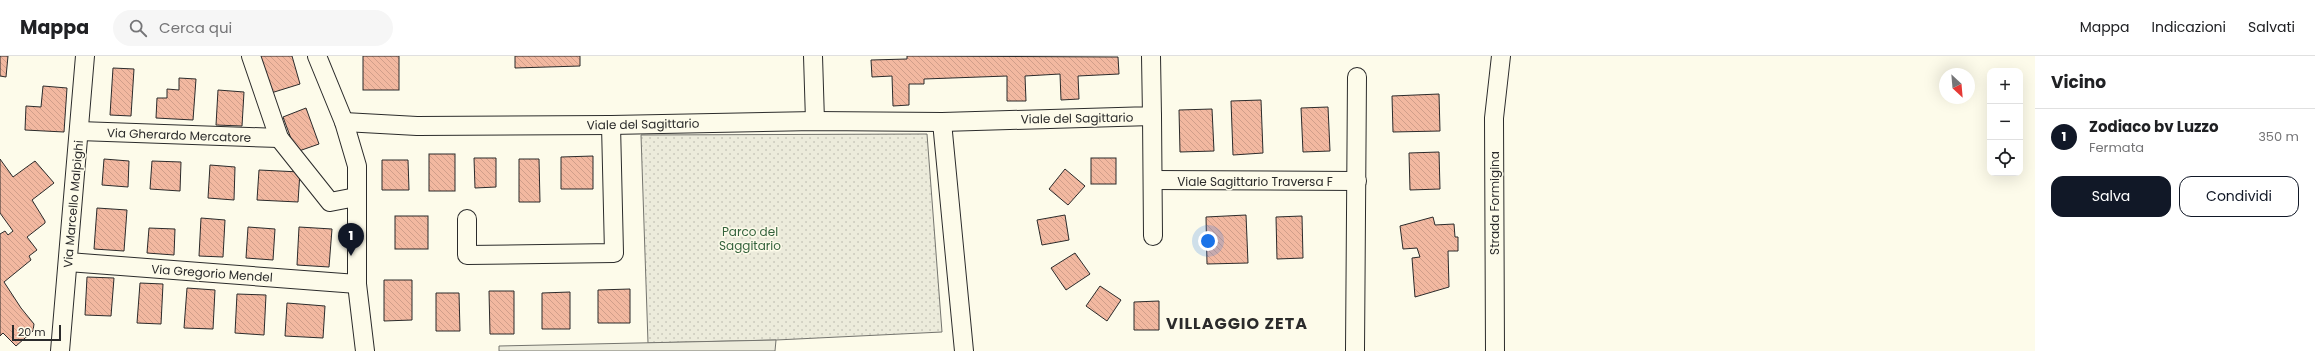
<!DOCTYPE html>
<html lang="it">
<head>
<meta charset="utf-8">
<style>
  :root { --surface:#fff; --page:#f6f6f6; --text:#202124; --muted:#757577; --line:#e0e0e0; --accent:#111827 }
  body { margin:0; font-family:Poppins,sans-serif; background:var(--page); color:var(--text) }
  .controls { position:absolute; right:12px; top:12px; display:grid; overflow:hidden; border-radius:8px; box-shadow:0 4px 16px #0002 }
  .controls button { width:36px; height:36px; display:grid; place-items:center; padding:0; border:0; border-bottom:1px solid var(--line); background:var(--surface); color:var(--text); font:20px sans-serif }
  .compass { position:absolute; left:1939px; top:12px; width:36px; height:36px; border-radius:50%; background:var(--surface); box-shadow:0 4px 16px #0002; rotate:154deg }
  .scale { position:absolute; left:12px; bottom:10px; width:49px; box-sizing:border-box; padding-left:4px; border:2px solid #2b2b2b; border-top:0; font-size:11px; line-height:14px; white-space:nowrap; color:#2b2b2b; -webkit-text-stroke:3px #fdfbea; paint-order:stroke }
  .you { position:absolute; left:1208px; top:185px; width:14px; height:14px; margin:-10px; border:3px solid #fff; border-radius:50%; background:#1a73e8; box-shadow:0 0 0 6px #1a73e833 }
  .badge { display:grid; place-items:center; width:26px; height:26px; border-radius:50%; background:var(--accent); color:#fff; font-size:13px; font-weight:700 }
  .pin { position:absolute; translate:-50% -33px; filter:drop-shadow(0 1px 2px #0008) }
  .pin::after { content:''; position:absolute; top:21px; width:14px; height:12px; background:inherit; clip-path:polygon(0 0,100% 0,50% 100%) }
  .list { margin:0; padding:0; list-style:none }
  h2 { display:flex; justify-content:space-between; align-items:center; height:52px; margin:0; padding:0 16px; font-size:17px }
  h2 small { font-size:13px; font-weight:400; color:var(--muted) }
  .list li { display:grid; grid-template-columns:26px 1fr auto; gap:12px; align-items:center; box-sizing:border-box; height:56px; padding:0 16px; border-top:1px solid var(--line) }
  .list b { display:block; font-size:15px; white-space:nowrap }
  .list p { margin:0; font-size:13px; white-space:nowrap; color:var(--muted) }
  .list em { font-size:13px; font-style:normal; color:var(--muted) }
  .actions { display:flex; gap:8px; padding:12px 16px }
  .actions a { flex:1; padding:9px 0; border:1px solid var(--accent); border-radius:12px; text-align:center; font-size:14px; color:var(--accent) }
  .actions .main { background:var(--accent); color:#fff }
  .icon { flex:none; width:22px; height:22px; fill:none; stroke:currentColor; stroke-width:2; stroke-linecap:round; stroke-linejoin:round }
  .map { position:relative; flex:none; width:2035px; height:295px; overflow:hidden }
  header { display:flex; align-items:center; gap:24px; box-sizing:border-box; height:56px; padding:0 20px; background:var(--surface); border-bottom:1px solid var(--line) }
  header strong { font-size:19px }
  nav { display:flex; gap:22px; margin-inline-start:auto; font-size:14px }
  .search { width:280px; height:36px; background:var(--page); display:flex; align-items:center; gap:10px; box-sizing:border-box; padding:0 14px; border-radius:22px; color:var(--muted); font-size:15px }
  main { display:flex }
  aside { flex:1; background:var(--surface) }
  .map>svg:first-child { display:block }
</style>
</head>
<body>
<header>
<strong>Mappa</strong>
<div class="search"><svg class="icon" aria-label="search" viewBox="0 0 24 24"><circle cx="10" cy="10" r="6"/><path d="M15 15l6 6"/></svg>Cerca qui</div>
<nav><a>Mappa</a><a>Indicazioni</a><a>Salvati</a></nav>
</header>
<main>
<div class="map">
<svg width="2035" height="295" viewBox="0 0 2035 295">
  <defs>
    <pattern id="park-dots" width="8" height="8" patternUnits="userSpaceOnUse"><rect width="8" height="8" fill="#ecebdb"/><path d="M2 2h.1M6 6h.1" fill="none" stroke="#cbcabc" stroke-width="1.8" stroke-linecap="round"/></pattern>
    <pattern id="building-back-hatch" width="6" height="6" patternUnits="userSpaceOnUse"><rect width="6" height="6" fill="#f2b8a0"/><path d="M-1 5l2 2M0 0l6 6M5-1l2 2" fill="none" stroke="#d09e8a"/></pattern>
  </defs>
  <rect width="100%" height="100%" fill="#fdfbea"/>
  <!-- park -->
  <polygon fill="url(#park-dots)" stroke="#74746e" points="927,78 942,276 776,284 648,287 641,79"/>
  <!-- garden -->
  <polygon fill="#ecebdb" stroke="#74746e" points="776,284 775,295 499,295 499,290"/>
  <!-- building -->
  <g fill="url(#building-back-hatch)" stroke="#2b2b2b">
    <polygon points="0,0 8,0 6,21 0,20"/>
    <polygon points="260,0 292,0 300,28 271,37"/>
    <rect x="363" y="0" width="36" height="34"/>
    <polygon points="515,0 580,0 580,10 515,12"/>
    <polygon points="907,0 1118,1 1119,18 1078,20 1079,43 1061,44 1060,18 1025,20 1026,45 1007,45 1007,20 924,23 924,28 909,28 909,49 893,50 892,20 872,21 871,4 907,3"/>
    <polygon points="113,12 134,13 131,60 110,59"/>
    <polygon points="179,22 196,23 193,64 156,62 157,42 167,42 167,33 179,34"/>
    <polygon points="43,30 67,32 64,76 25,74 26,50 41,51"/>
    <polygon points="218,34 244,36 242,70 216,69"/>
    <polygon points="1439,38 1440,75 1393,76 1392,40"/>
    <polygon points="1261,44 1263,97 1233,99 1231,45"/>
    <polygon points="1328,51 1330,95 1303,96 1301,52"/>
    <polygon points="306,52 319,88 296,96 283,61"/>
    <polygon points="1212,53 1214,95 1180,96 1179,54"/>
    <polygon points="1439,96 1440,133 1410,134 1409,97"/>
    <rect x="429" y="98" width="26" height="37"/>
    <polygon points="593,100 593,133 561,133 561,101"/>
    <polygon points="474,102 496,102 496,131 475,132"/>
    <rect x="1091" y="102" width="25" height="26"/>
    <polygon points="0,103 13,121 35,105 54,127 32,144 45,165 45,167 27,181 37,194 29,200 31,204 4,226 21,252 34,268 33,275 16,290 3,277 0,280 0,178 5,175 8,179 13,175 0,157"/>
    <polygon points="104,103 129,105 128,131 102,129"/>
    <polygon points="519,103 539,103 540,146 519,146"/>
    <polygon points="382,104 408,104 409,134 382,134"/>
    <polygon points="152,105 181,106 180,135 150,133"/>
    <polygon points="210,109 235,111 234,144 208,142"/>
    <polygon points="1065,113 1085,130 1068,149 1049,133"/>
    <polygon points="259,114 300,116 298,146 257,144"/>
    <polygon points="97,152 127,154 124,195 94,193"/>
    <polygon points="1065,159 1069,184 1042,189 1037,164"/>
    <polygon points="1246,159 1248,207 1207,208 1206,161"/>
    <rect x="395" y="160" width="33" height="33"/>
    <polygon points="1302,160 1303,202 1277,203 1276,161"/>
    <polygon points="1433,161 1435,169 1454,168 1455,181 1458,181 1458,195 1448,195 1449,231 1415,241 1412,202 1420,201 1417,192 1403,193 1400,170"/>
    <polygon points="201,162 225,164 223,201 199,200"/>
    <polygon points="248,171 275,173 273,204 246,202"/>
    <polygon points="299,171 332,173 329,211 297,209"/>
    <polygon points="149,172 175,173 174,199 147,197"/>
    <polygon points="1075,197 1090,218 1066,234 1051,212"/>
    <polygon points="87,221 114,222 111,260 85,259"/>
    <polygon points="384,224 412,224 412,264 384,265"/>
    <polygon points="140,227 163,228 161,268 137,267"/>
    <polygon points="1100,230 1121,244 1107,265 1086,250"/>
    <polygon points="187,232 215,234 213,273 184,272"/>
    <polygon points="630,233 630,267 598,267 598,234"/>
    <polygon points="489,235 514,235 514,278 490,278"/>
    <polygon points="570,236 570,273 542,273 542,237"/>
    <polygon points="436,237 459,237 460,275 436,275"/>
    <polygon points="237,238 266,239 264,279 235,277"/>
    <polygon points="1159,245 1159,274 1134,274 1134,246"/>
    <polygon points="287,247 325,250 323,282 285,280"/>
  </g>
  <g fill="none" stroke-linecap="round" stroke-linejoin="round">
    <defs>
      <g id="minor">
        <polyline points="251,0 279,82 330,146 356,141"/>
        <polyline points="317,0 344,66 357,110 357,228 365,295"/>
        <polyline points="813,0 815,65"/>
        <polyline points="1152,60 1153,180"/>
        <polyline points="344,66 417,70 611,69 815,65 942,66 1152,60 1151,0"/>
        <polyline points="942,66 964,295"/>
        <polyline points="79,75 279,82"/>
        <polyline points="1153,124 1357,125"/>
        <polyline points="467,163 467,199 614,197 611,69"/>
        <polyline points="68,206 357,228"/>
        <polyline points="60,295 85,0"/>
        <polyline points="1355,295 1357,21"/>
        <polyline points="1495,295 1494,62 1501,0"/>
      </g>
    </defs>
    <!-- minor casing -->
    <use href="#minor" stroke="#2b2b2b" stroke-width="20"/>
    <!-- minor -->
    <use href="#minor" stroke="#fdfbea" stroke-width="18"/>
  </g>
  <g text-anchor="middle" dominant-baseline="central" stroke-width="3" stroke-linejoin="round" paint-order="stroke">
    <!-- street labels -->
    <g font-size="12" fill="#2b2b2b" stroke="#fdfbea">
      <text transform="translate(1077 62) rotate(-1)">Viale del Sagittario</text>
      <text transform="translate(643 68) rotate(-1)">Viale del Sagittario</text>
      <text transform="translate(179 79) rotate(2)">Via Gherardo Mercatore</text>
      <text x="1255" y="125">Viale Sagittario Traversa F</text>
      <text transform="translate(1494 147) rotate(-90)">Strada Formigina</text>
      <text transform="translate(73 148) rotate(-85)">Via Marcello Malpighi</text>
      <text transform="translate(212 217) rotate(4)">Via Gregorio Mendel</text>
    </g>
    <!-- park labels -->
    <g font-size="12" fill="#34623c" stroke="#fdfbea">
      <text x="750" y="175">Parco del<tspan x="750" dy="14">Saggitario</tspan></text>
    </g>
    <!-- district labels -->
    <g font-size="16" font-weight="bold" letter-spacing="1" fill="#2b2b2b" stroke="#fdfbea">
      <text x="1237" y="267">VILLAGGIO ZETA</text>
    </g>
  </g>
</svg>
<div class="controls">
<button>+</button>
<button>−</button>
<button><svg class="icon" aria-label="locate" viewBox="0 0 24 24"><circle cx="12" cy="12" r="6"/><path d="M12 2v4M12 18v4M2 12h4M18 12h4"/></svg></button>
</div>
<svg class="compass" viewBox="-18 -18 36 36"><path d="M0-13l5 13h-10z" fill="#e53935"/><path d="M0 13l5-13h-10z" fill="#757577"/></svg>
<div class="scale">20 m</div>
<div class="you"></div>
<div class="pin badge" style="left:351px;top:200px">1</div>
</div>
<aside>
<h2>Vicino<small></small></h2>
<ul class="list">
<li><span class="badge">1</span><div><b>Zodiaco bv Luzzo</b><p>Fermata</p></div><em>350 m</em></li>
</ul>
<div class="actions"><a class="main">Salva</a><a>Condividi</a></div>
</aside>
</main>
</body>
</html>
